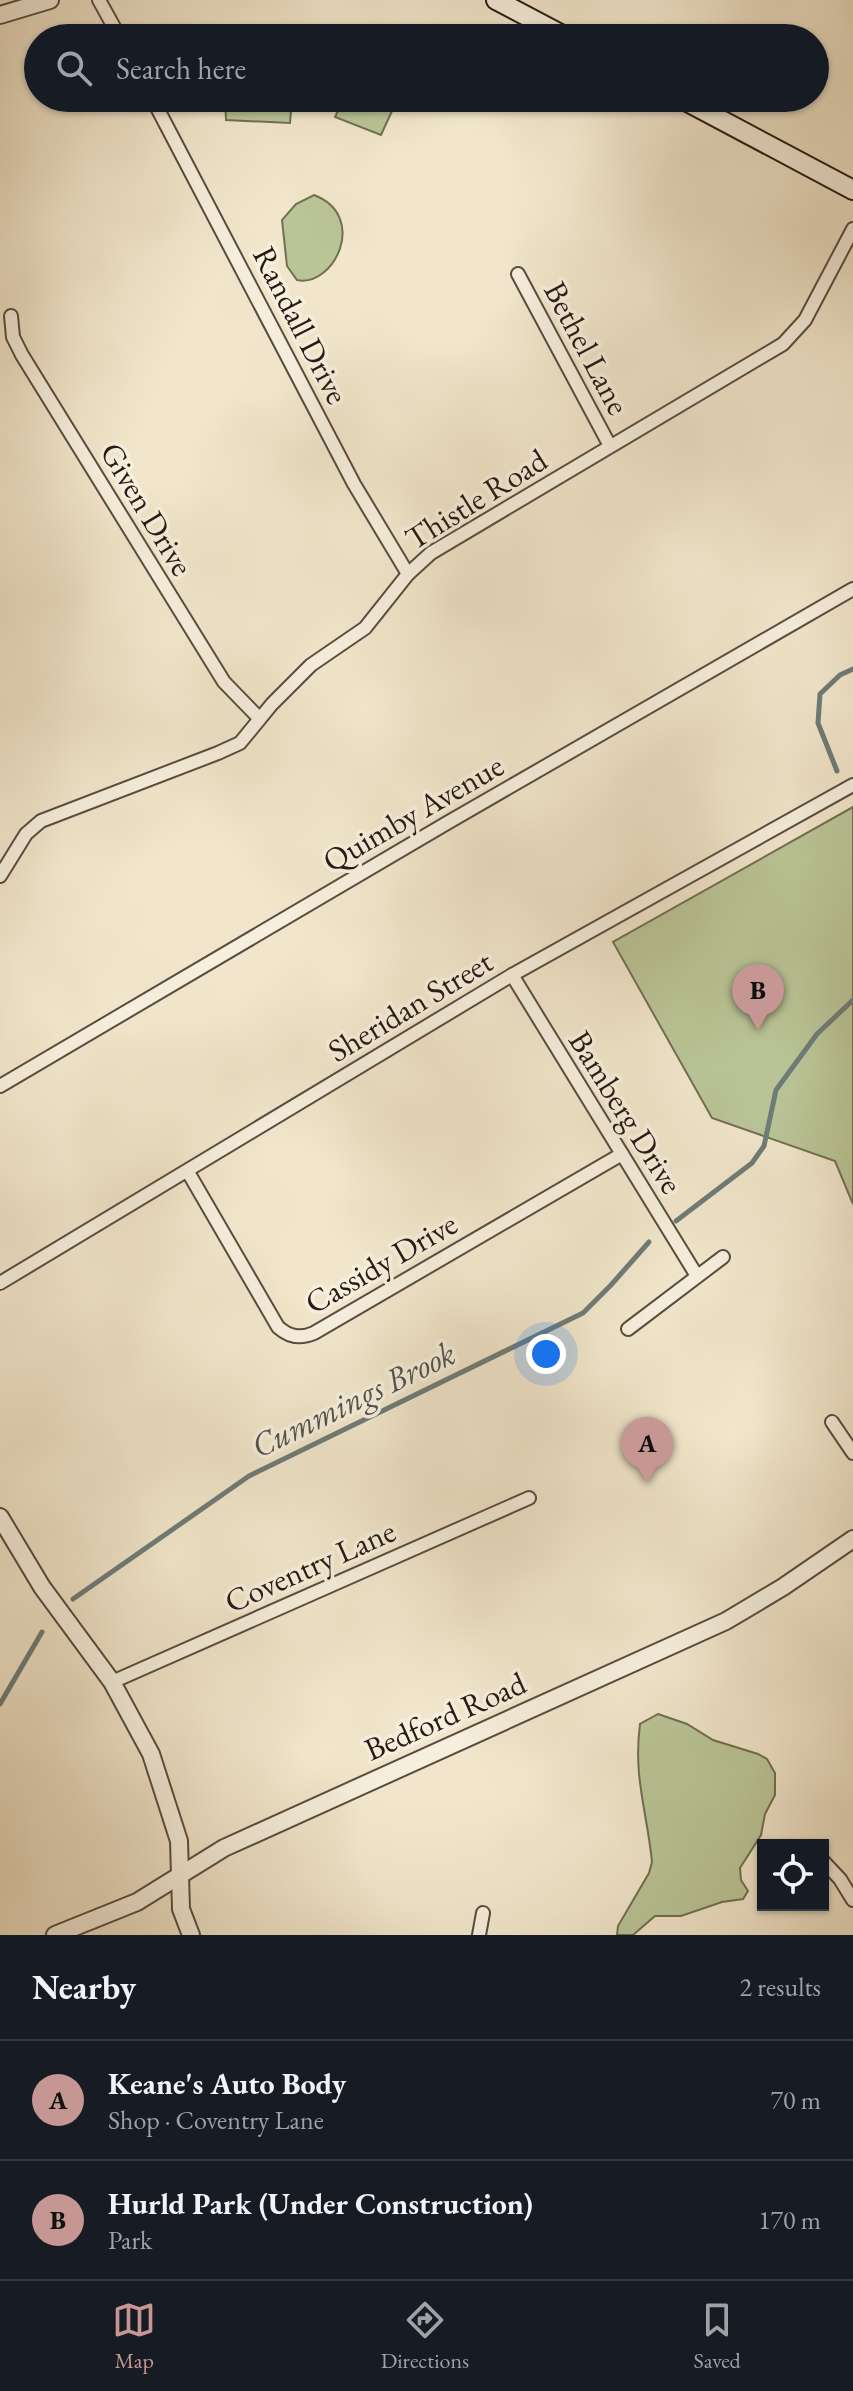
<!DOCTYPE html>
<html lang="en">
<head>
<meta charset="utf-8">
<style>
  :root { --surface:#171b24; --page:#242831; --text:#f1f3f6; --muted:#9ea1a6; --line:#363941; --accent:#c59692 }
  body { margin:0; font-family:"EB Garamond",serif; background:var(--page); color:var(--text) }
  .controls { position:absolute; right:24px; bottom:24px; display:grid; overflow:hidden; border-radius:0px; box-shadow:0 2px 6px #0004 }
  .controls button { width:72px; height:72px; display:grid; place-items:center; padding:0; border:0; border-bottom:2px solid var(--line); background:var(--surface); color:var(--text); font:40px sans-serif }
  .you { position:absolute; left:546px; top:1354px; width:28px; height:28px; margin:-20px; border:6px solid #fff; border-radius:50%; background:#1a73e8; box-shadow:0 0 0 12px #1a73e833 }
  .badge { display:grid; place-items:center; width:52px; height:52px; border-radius:50%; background:var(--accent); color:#111; font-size:26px; font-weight:700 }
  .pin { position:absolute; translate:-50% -66px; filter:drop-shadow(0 2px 4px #0008) }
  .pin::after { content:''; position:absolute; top:42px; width:28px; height:24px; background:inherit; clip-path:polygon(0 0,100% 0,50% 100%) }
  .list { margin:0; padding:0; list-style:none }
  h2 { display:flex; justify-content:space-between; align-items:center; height:104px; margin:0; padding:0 32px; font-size:34px }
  h2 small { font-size:26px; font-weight:400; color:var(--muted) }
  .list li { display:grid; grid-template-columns:52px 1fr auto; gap:24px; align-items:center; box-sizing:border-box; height:120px; padding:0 32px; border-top:2px solid var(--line) }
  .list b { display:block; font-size:30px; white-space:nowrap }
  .list p { margin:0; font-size:26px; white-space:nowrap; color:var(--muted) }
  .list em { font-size:26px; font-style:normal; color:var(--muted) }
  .icon { flex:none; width:44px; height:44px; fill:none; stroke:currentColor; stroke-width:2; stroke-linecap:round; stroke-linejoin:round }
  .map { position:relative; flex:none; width:853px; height:1935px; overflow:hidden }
  .search { position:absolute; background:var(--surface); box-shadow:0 2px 6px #0004; left:24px; right:24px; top:24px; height:88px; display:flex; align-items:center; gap:20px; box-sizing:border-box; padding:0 28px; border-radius:44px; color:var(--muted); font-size:30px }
  .sheet { height:344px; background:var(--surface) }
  nav { display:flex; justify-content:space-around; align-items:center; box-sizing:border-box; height:112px; border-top:2px solid var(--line); background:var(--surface); font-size:22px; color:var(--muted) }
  nav a { display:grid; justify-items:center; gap:4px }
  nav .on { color:var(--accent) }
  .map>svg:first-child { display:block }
</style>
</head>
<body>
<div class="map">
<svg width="853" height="1935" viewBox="0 0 853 1935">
  <rect width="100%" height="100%" fill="#f1e6cb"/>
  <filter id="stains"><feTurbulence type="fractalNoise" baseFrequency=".0025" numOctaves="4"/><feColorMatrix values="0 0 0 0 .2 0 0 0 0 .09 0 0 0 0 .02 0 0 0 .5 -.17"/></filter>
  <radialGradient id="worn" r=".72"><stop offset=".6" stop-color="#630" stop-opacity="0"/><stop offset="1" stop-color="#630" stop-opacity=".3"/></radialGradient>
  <!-- green -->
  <g fill="#bac597" stroke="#716f55" stroke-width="2">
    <polygon points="292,98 290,123 226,120 225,99"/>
    <polygon points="344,98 398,98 381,135 335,117"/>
    <path d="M 314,195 C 369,216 334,288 297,280 L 287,266 L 282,220 L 296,204 Z"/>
    <polygon points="853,807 853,1204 835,1161 712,1118 613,942"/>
    <path d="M 658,1714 L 687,1724 L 713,1740 L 758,1754 L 767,1759 L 775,1773 L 775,1795 L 765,1814 L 761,1835 L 740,1868 L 741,1880 L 748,1891 L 743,1899 L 722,1902 L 681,1916 L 655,1916 L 633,1935 L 617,1935 L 618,1926 L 649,1873 L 652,1862 C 647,1811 633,1777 640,1724 Z"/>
  </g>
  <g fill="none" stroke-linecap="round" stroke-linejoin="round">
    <!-- stream -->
    <g stroke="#6e7c79" stroke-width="5">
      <polyline points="837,771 818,723 820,694 840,675 853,669"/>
      <polyline points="676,1221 752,1163 764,1146 776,1090 817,1034 853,1000"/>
      <polyline points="73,1599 249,1476 583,1313 611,1285 649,1242"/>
      <polyline points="0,1704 42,1632"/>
    </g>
    <defs>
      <g id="minor">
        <polyline points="99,0 120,38"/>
        <polyline points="152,98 354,484 408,574"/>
        <polyline points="518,274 610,446"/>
        <polyline points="11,316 13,337 22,355 224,682 259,718"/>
        <polyline points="0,876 26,834 41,821 218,753 240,743 272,704 311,665 365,628 408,574 431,553 783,344 805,320 853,229"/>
        <polyline points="512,975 697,1276"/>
        <polyline points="0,1086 447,823 853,589"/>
        <path d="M 188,1172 L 278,1327 C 289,1337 300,1339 314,1333 L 622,1154"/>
        <polyline points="0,1283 512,975 853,785"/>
        <polyline points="628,1329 723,1257"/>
        <polyline points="832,1422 853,1453"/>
        <polyline points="112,1682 529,1498"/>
        <polyline points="823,1861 840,1879 853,1900"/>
        <polyline points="479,1935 483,1913"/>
      </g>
      <g id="tertiary">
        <polyline points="0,15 50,0"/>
        <polyline points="0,1517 42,1587 112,1682 151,1754 179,1841 181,1909 191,1935"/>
        <polyline points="55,1935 137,1902 224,1848 726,1621 783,1587 853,1539"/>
      </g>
      <g id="secondary">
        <polyline points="496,0 568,38"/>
        <polyline points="680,98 853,190"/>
      </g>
    </defs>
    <!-- minor casing -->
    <use href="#minor" stroke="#5a4c41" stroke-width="16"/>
    <!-- tertiary casing -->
    <use href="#tertiary" stroke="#5a4c41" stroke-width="20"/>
    <!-- secondary casing -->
    <use href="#secondary" stroke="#281913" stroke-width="22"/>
    <!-- minor -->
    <use href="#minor" stroke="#f6efdd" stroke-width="12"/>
    <!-- tertiary -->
    <use href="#tertiary" stroke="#f6efdd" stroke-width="16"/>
    <!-- secondary -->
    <use href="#secondary" stroke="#f6efdd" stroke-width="18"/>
  </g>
  <g text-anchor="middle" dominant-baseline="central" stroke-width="7" stroke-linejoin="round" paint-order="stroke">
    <!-- street labels -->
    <g font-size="32" fill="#281913" stroke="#f6efdd">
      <text transform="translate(301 325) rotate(63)">Randall Drive</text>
      <text transform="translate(587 348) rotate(62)">Bethel Lane</text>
      <text transform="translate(476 499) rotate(-32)">Thistle Road</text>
      <text transform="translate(147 509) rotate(59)">Given Drive</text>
      <text transform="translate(413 813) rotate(-30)">Quimby Avenue</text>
      <text transform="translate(410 1006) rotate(-31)">Sheridan Street</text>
      <text transform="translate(626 1112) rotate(58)">Bamberg Drive</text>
      <text transform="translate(381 1263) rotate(-30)">Cassidy Drive</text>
      <text transform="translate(310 1566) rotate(-24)">Coventry Lane</text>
      <text transform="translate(445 1716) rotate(-24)">Bedford Road</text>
    </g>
    <!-- water labels -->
    <g font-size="34" font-style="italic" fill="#51534e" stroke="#f6efdd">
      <text transform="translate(353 1399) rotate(-26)">Cummings Brook</text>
    </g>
  </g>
  <rect width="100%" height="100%" filter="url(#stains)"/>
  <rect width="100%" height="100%" fill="url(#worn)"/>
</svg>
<div class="controls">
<button><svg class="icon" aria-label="locate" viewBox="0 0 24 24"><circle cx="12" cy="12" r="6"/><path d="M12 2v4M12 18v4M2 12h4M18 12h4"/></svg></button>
</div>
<div class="you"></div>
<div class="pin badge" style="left:647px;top:1483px">A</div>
<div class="pin badge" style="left:758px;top:1030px">B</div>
<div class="search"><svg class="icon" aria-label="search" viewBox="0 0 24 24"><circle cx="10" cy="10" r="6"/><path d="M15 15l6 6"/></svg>Search here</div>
</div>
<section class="sheet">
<h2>Nearby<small>2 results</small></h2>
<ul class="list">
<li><span class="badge">A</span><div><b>Keane's Auto Body</b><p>Shop · Coventry Lane</p></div><em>70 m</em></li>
<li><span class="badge">B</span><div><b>Hurld Park (Under Construction)</b><p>Park</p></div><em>170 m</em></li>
</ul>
</section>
<nav>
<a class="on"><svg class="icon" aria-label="map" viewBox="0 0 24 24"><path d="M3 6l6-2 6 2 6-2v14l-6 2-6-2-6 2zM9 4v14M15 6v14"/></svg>Map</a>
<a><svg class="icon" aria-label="directions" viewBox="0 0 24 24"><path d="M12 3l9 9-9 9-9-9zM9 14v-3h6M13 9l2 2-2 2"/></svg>Directions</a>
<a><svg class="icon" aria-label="saved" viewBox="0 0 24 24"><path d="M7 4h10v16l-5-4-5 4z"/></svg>Saved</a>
</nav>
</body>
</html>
